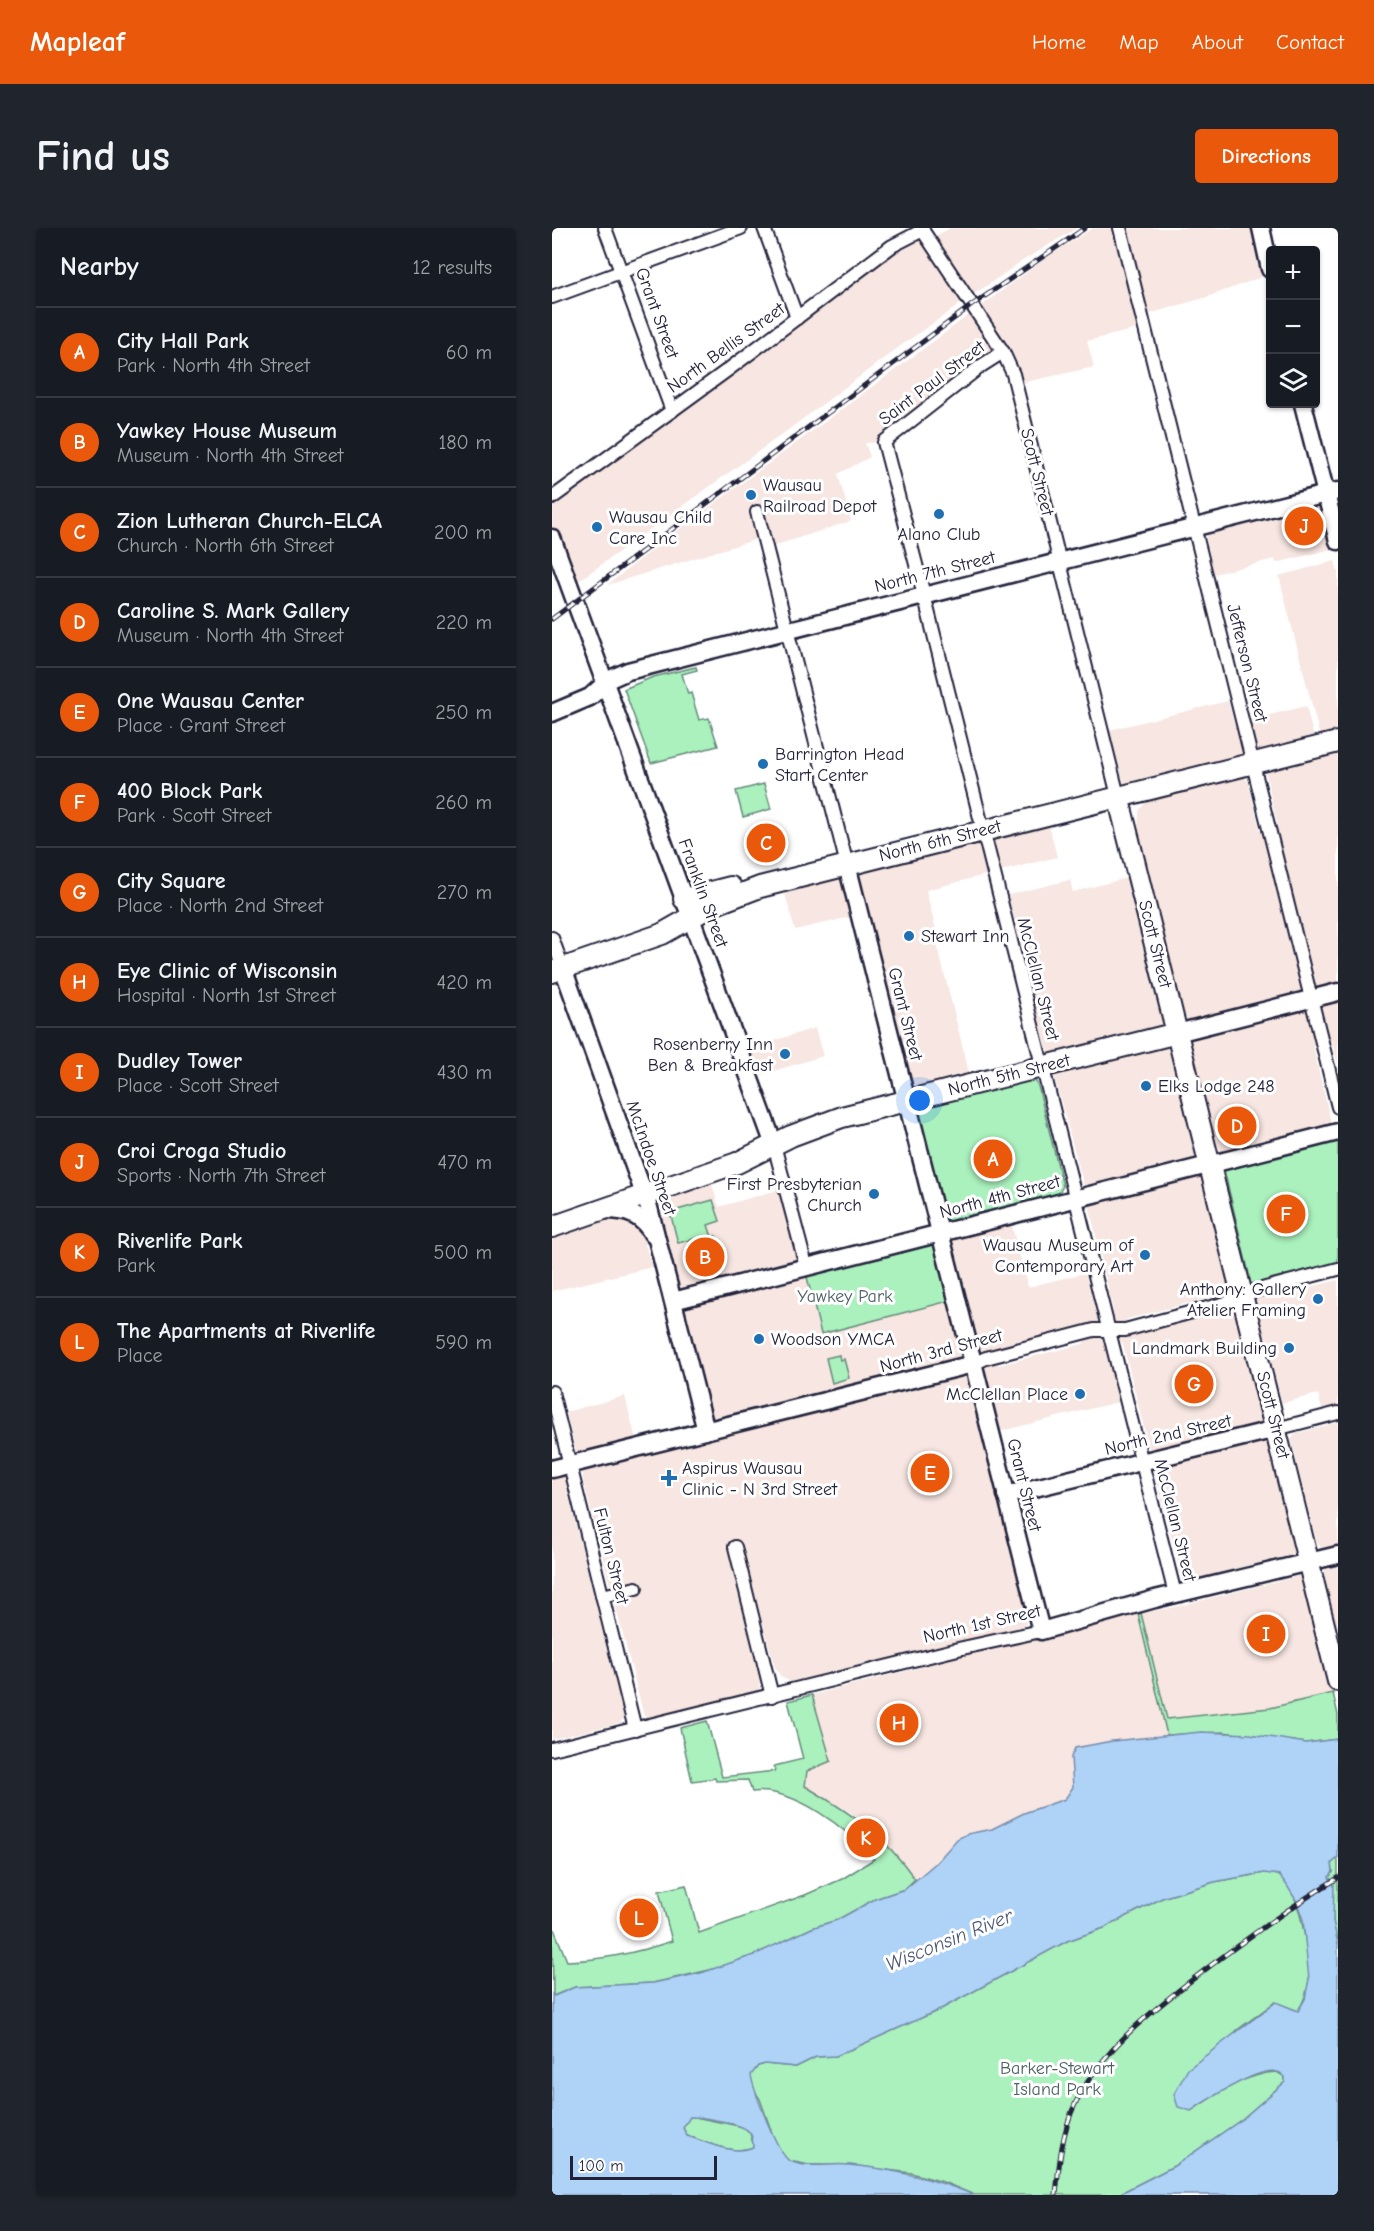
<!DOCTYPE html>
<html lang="en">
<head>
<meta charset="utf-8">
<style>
  :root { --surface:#171b24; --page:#20242c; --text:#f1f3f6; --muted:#9ea1a6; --line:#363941; --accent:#ea580c }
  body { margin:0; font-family:"Comic Neue",sans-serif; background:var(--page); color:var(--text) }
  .controls { position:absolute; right:18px; top:18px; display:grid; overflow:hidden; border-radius:6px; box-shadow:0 2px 4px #0004 }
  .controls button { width:54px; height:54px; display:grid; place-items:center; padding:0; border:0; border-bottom:2px solid var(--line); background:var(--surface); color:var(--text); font:30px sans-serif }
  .scale { position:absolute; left:18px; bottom:15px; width:147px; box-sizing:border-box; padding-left:6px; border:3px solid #22223b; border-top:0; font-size:16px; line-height:21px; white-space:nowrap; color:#22223b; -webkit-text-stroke:4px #fff; paint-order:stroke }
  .you { position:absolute; left:368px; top:873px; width:21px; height:21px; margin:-15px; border:4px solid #fff; border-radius:50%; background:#1a73e8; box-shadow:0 0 0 9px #1a73e833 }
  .badge { display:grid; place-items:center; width:39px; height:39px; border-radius:50%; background:var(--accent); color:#fff; font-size:20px; font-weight:700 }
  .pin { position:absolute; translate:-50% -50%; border:3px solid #fff; box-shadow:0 2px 6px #0006 }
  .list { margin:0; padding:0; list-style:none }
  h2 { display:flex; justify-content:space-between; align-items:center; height:78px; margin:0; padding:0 24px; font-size:26px }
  h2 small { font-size:20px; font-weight:400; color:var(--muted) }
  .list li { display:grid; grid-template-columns:39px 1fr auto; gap:18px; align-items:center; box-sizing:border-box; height:90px; padding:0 24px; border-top:2px solid var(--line) }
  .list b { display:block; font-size:22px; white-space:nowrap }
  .list p { margin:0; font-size:20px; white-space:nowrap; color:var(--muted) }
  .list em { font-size:20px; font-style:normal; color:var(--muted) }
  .icon { flex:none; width:33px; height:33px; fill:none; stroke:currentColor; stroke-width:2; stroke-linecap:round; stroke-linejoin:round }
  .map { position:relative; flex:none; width:786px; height:1967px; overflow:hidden; border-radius:6px }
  header { display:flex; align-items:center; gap:36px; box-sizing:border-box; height:84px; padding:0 30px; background:var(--accent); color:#fff }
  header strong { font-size:28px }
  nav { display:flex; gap:33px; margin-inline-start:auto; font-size:21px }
  .intro { display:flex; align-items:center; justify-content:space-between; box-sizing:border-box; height:144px; padding:0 36px }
  h1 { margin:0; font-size:42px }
  .button { padding:15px 27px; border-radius:6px; background:var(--accent); color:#fff; font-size:21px; font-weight:700 }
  main { display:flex; gap:36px; padding:0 36px }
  aside { flex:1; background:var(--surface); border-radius:6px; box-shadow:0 2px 4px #0004 }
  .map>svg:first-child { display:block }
</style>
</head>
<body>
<header>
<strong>Mapleaf</strong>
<nav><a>Home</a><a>Map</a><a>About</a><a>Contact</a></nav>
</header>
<div class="intro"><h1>Find us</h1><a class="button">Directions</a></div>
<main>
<aside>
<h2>Nearby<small>12 results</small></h2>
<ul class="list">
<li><span class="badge">A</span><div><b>City Hall Park</b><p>Park · North 4th Street</p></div><em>60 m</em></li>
<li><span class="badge">B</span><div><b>Yawkey House Museum</b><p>Museum · North 4th Street</p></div><em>180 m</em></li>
<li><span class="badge">C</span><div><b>Zion Lutheran Church-ELCA</b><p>Church · North 6th Street</p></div><em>200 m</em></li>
<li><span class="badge">D</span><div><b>Caroline S. Mark Gallery</b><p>Museum · North 4th Street</p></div><em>220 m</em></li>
<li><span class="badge">E</span><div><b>One Wausau Center</b><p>Place · Grant Street</p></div><em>250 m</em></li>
<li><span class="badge">F</span><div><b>400 Block Park</b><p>Park · Scott Street</p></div><em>260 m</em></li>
<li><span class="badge">G</span><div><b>City Square</b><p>Place · North 2nd Street</p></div><em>270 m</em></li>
<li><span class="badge">H</span><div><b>Eye Clinic of Wisconsin</b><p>Hospital · North 1st Street</p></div><em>420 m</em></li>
<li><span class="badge">I</span><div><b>Dudley Tower</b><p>Place · Scott Street</p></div><em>430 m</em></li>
<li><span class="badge">J</span><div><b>Croi Croga Studio</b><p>Sports · North 7th Street</p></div><em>470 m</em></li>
<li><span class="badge">K</span><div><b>Riverlife Park</b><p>Park</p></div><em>500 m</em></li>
<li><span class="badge">L</span><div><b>The Apartments at Riverlife</b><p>Place</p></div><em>590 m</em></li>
</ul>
</aside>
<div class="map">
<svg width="786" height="1967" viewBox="0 0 786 1967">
  <rect width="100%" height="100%" fill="#fff"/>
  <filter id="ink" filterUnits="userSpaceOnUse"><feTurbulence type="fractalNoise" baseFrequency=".0167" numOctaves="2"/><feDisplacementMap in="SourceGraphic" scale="12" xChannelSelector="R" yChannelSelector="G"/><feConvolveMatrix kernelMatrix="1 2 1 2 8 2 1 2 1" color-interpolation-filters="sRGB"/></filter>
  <g filter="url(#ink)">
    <!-- built -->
    <g fill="#f7e6e1">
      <polygon points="398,0 525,0 467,35 351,116 232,205 18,359 0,310 0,270 371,2 377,12"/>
      <polygon points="541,0 709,0 718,46 655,69 590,88 593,99 535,113 542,139 464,156 451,124 332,214 313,215 318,229 286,246 299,293 209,322 205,311 55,357 128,301 494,30"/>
      <polygon points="762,279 767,279 771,283 780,321 724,335 723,331 662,346 654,309 655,304"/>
      <polygon points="783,333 786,344 786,505 768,509 727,348"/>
      <polygon points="676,473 682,496 754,478 762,511 575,557 572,555 557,502"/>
      <polygon points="786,523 786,756 642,792 635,791 630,780 586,608 587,583 593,575 600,571 691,548 696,553 708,603 726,599 714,547 714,542"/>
      <polygon points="497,597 505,629 374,662 386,711 384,712 418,849 363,862 358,852 306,646"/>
      <polygon points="290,649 302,688 243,702 232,662"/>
      <polygon points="575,650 611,797 609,800 499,827 494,818 456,667 518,652 521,664"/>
      <polygon points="786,773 786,837 780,813 761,818 779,895 775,899 695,918 692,921 671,926 668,925 665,921 639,815 640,811"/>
      <polygon points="263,800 271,828 205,848 195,821"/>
      <polygon points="610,818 616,819 621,826 644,929 640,932 532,958 502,848 504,845"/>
      <polygon points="643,950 647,950 651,953 676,1053 681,1061 680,1068 668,1073 659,1069 575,1091 571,1097 565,1097 562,1093 561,1081 537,977"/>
      <polygon points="159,953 167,979 228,961 244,1025 242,1034 132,1062 127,1061 105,976 108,971"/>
      <polygon points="68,986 88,1001 100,1039 0,1063 0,1009"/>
      <polygon points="459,995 476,1059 533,1045 546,1093 544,1097 431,1125 426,1117 400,1014 403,1009"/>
      <polygon points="254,1045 270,1106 397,1073 410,1124 409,1129 402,1133 164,1192 159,1191 131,1078"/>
      <polygon points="786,1052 786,1177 770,1181 766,1166 730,1175 707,1086 701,1079 702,1069 715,1065 718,1069"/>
      <polygon points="685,1078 744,1323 739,1327 634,1353 629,1348 571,1116 567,1110 572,1106"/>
      <polygon points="547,1107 553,1115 566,1174 449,1203 433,1141 434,1136 440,1133 447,1137 531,1116 536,1109"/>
      <polygon points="409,1149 413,1149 416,1153 473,1376 474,1396 465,1402 457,1404 400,1415 239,1454 229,1449 223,1439 198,1350 183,1353 208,1454 207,1461 201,1465 100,1490 92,1488 31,1252 31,1243"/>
      <polygon points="73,1168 84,1212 27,1227 24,1224 14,1184"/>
      <polygon points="786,1189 786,1317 769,1320 765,1315 739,1212 743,1206 784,1195"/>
      <polygon points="10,1247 15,1252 14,1258 72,1490 68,1495 0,1511 0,1248"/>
      <polygon points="786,1338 786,1409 771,1346 774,1341"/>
      <polygon points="747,1348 753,1351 781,1465 718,1480 615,1491 589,1385 619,1380"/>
      <polygon points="586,1386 615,1507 545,1515 523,1520 519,1529 521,1559 512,1571 472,1585 440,1601 409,1608 401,1614 385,1634 363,1651 352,1635 319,1600 299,1585 252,1558 254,1543 279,1533 260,1467 366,1440 376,1435 467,1416"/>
    </g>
    <!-- green -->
    <g fill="#aaf1bd" stroke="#668a7c" stroke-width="1.5">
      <polygon points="144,439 145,442 130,446 136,466 139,465 147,492 157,490 166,518 99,535 72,461 101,449"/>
      <polygon points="212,556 219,581 191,589 184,563"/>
      <path d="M 479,850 L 484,854 L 486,858 L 511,958 L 507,965 L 503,967 L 397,993 L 393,988 C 388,969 364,895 368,880 Z"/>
      <polygon points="783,912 786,914 786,1037 699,1059 695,1050 697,1046 672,942 679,937 683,939"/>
      <polygon points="161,972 168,993 156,997 160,1009 164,1008 166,1014 162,1015 162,1018 148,1022 145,1010 126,1015 118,984"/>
      <polygon points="382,1015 397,1073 269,1106 254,1045"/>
      <polygon points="287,1127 288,1132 292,1131 297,1150 280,1155 274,1130"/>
      <polygon points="589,1385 615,1491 718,1480 781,1465 786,1487 786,1511 754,1515 671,1504 615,1507 586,1386"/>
      <path d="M 260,1467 L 279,1533 L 255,1543 L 253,1558 C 300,1586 331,1606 363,1651 L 353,1661 L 323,1671 L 285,1692 L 260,1700 L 202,1727 L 162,1741 L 101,1755 L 23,1759 L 1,1768 L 0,1696 L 15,1733 C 50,1732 87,1724 120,1713 L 107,1663 L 134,1657 L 147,1705 L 253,1667 L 290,1651 L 322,1631 C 295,1601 243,1559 200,1564 L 196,1552 L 164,1553 L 163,1550 L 140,1553 L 128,1500 L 155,1493 L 170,1549 L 223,1543 L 222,1538 L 251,1531 L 236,1473 Z"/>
      <polygon points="786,1630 786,1716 782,1700 777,1649 781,1644 780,1635"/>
      <path d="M 712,1645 C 716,1645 722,1645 726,1647 C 748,1657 758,1730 757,1752 C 756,1764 752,1773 746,1783 L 723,1774 L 684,1803 L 639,1883 C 663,1866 695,1845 725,1844 L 733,1849 L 733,1854 L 689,1892 L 622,1938 L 565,1967 L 422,1967 L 391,1954 L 359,1945 L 295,1937 L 257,1937 L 237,1933 L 228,1925 L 221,1908 L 208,1871 L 202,1862 L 198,1847 L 206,1838 L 213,1836 L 244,1839 L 264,1829 L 284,1828 L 387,1782 L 515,1713 L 552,1700 L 610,1670 L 662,1654 Z"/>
      <path d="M 138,1888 L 192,1899 L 198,1905 L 202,1919 C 181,1928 156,1914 135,1908 L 131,1900 Z"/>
    </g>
    <!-- water -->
    <path fill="#aed3f7" stroke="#768cac" stroke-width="1.5" fill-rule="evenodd" d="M 649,1504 L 698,1506 L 754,1515 L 786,1511 L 786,1630 L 780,1635 L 781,1644 L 777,1649 L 782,1657 L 781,1693 L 786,1716 L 786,1967 L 565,1967 L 622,1938 L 689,1892 L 733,1854 L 733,1849 C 731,1847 728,1844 725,1844 C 708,1838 653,1873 639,1883 L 626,1879 L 622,1866 L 636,1841 L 724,1774 L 746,1783 L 753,1771 L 757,1751 L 751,1692 L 744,1672 L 734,1656 L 727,1647 L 712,1645 L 662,1654 L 610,1670 L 552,1700 L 515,1713 L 387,1782 L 284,1828 L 264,1829 L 244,1839 L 213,1836 L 206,1838 L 199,1847 C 201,1860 226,1928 238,1933 C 255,1941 279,1935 297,1937 C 341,1941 381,1950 422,1967 L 0,1967 L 0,1766 L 2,1768 L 23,1759 L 101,1755 L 149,1745 L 202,1727 L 260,1700 L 285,1692 L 323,1671 L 353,1661 L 385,1634 L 405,1611 L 415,1606 L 440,1601 L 472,1585 L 513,1571 L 521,1559 L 519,1529 L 523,1520 L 560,1513 ZM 138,1889 C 150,1889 192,1895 198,1905 C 200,1908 201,1915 201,1919 C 181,1928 156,1914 135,1908 L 131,1900 Z"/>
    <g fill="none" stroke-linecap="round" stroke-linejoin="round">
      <defs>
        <g id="street">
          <polyline points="53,0 120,183"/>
          <polyline points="212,0 245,90"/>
          <polyline points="369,0 451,124 461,146 566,568"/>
          <polyline points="568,0 786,879"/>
          <polyline points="0,69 189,0"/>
          <polyline points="451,124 429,138 332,214 372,367 623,1366"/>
          <polyline points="0,270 177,141 340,18 371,2"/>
          <polyline points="205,284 295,637"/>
          <polyline points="0,710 11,740"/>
          <polyline points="222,917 254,1038"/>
          <polyline points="421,1136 434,1130 542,1102 573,1102 689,1071 702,1063 786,1041"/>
          <polyline points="0,1164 83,1501"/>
          <polyline points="724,1201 786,1185"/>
          <polyline points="183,1319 220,1468"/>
          <polyline points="50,1368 84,1360"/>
          <polyline points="0,1521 406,1421 489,1403"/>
        </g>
        <g id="secondary">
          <polyline points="709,0 718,41"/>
          <polyline points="751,176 786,313"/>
          <polyline points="0,310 222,917"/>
          <polyline points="0,485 38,469 58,451 76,443 786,263"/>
          <polyline points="295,637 489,1403 603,1371 786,1327"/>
          <polyline points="11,740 97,980 154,1203"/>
          <polyline points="625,805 786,764"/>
          <path d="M 53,982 C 76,982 90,987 101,1007"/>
          <polyline points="121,1073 786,904"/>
          <polyline points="0,1241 421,1136"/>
          <polyline points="454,1267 724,1201"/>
        </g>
        <g id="primary">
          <polyline points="566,568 786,1453"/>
          <polyline points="132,671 179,659"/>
          <polyline points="0,744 110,706 161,677 208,659 786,514"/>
          <polyline points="0,999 185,935 239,908 290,889 625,805"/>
        </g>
      </defs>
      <!-- street casing -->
      <use href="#street" stroke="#22223b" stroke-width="16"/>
      <!-- secondary casing -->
      <use href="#secondary" stroke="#22223b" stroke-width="21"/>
      <!-- primary casing -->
      <use href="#primary" stroke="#22223b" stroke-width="24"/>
      <!-- street -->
      <use href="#street" stroke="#fff" stroke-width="12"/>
      <!-- secondary -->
      <use href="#secondary" stroke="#fff" stroke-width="16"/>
      <!-- primary -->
      <use href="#primary" stroke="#fff" stroke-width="20"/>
      <defs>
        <g id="rail">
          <polyline points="0,391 420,77 533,0"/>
          <path d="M 504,1967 C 507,1935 510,1903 524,1874 C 552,1817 609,1776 658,1738 C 700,1707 741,1677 786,1650"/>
        </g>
      </defs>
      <!-- rail casing -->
      <use href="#rail" stroke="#22223b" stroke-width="5"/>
      <!-- rail -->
      <use href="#rail" stroke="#fff" stroke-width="3" stroke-dasharray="9" stroke-linecap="butt"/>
    </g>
  </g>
  <!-- markers -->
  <g fill="#1f6fb2" stroke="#fff" stroke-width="2">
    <circle cx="199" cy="267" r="6"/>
    <circle cx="387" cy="286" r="6"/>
    <circle cx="45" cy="299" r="6"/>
    <circle cx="211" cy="536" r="6"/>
    <circle cx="357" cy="708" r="6"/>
    <circle cx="233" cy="826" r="6"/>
    <circle cx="594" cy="858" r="6"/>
    <circle cx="322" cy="966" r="6"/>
    <circle cx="593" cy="1027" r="6"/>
    <circle cx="766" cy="1071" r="6"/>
    <circle cx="207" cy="1111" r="6"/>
    <circle cx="737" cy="1120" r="6"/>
    <circle cx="528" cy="1166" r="6"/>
    <path d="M114 1241h6v6h6v6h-6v6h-6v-6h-6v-6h6z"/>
  </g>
  <g text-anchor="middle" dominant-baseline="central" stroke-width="6" stroke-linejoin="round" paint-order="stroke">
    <!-- street labels -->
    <g font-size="18" fill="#22223b" stroke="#fff">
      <text transform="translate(105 85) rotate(70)">Grant Street</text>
      <text transform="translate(174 120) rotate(-36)">North Bellis Street</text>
      <text transform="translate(380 155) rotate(-37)">Saint Paul Street</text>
      <text transform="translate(485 244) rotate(76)">Scott Street</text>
      <text transform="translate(383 344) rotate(-14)">North 7th Street</text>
      <text transform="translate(695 435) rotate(76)">Jefferson Street</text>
      <text transform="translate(388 613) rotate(-14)">North 6th Street</text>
      <text transform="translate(151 665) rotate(70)">Franklin Street</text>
      <text transform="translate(603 716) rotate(76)">Scott Street</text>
      <text transform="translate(486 751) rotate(76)">McClellan Street</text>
      <text transform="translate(353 786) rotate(76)">Grant Street</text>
      <text transform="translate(457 847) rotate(-14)">North 5th Street</text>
      <text transform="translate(99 930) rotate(71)">McIndoe Street</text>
      <text transform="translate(448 969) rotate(-15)">North 4th Street</text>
      <text transform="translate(389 1123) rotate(-15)">North 3rd Street</text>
      <text transform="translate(721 1187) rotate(76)">Scott Street</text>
      <text transform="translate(616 1207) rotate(-13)">North 2nd Street</text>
      <text transform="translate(472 1257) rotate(76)">Grant Street</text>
      <text transform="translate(623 1292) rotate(76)">McClellan Street</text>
      <text transform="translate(59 1328) rotate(76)">Fulton Street</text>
      <text transform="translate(430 1396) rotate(-13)">North 1st Street</text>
    </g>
    <!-- poi labels -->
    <g font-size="18" fill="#22223b" stroke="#fff" text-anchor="start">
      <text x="211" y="257">Wausau<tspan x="211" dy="21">Railroad Depot</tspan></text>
      <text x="57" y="289">Wausau Child<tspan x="57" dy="21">Care Inc</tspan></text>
      <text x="387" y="306" text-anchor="middle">Alano Club</text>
      <text x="223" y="526">Barrington Head<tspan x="223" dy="21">Start Center</tspan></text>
      <text x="369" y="708">Stewart Inn</text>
      <text x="221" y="816" text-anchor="end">Rosenberry Inn<tspan x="221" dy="21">Ben &amp; Breakfast</tspan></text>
      <text x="606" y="858">Elks Lodge 248</text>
      <text x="310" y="956" text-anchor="end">First Presbyterian<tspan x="310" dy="21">Church</tspan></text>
      <text x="581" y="1017" text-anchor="end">Wausau Museum of<tspan x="581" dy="21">Contemporary Art</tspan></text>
      <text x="754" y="1061" text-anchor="end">Anthony: Gallery<tspan x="754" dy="21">Atelier Framing</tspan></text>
      <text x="219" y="1111">Woodson YMCA</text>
      <text x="725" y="1120" text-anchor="end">Landmark Building</text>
      <text x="516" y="1166" text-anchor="end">McClellan Place</text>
      <text x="130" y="1240">Aspirus Wausau<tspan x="130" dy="21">Clinic - N 3rd Street</tspan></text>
    </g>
    <!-- park labels -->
    <g font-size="18" fill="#4b6062" stroke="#fff">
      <text x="293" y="1068">Yawkey Park</text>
      <text x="505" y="1840">Barker-Stewart<tspan x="505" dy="21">Island Park</tspan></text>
    </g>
    <!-- water labels -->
    <g font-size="20" font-style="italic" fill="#4c5773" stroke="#fff">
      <text transform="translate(397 1712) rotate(-22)">Wisconsin River</text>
    </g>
  </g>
</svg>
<div class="controls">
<button>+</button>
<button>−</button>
<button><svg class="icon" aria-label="layers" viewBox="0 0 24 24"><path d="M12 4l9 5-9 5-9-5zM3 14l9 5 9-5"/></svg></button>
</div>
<div class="scale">100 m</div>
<div class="you"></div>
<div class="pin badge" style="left:441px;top:931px">A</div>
<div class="pin badge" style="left:153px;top:1029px">B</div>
<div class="pin badge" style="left:214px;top:615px">C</div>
<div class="pin badge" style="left:685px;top:898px">D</div>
<div class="pin badge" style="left:378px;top:1245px">E</div>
<div class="pin badge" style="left:734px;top:986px">F</div>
<div class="pin badge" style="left:642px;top:1156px">G</div>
<div class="pin badge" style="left:347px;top:1495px">H</div>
<div class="pin badge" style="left:714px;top:1406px">I</div>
<div class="pin badge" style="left:752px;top:298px">J</div>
<div class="pin badge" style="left:314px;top:1610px">K</div>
<div class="pin badge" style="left:87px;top:1690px">L</div>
</div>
</main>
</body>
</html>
